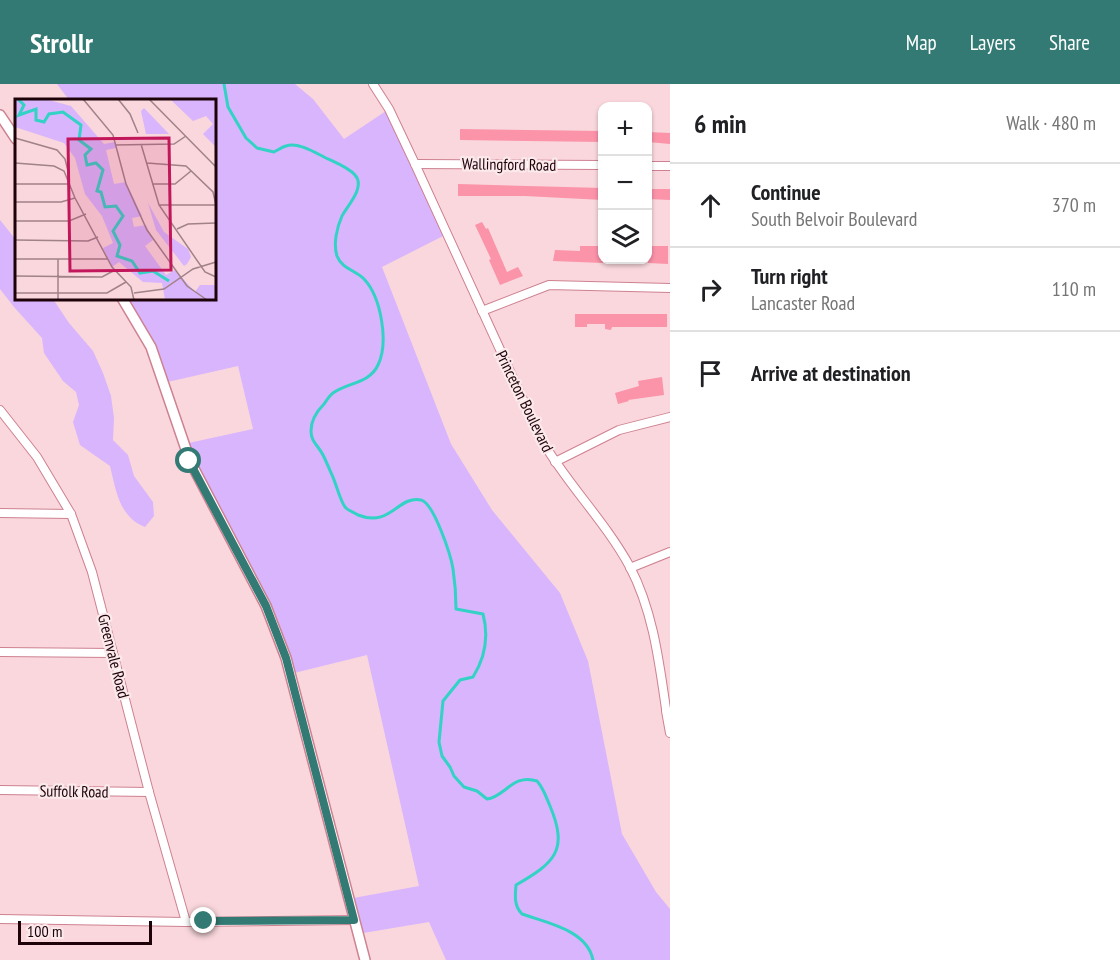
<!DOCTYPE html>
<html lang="en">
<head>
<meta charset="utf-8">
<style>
  :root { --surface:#fff; --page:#f2f2f2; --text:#202124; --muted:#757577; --line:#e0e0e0; --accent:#327a73 }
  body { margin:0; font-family:"PT Sans Narrow",sans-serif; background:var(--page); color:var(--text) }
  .controls { position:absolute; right:18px; top:18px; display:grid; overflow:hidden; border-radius:12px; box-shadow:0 2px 4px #0004 }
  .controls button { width:54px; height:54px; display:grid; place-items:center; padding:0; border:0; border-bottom:2px solid var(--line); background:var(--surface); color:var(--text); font:30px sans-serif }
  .scale { position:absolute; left:18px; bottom:15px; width:134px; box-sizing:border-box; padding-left:6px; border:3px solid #1d0309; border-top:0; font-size:16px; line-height:21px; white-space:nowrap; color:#1d0309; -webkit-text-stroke:4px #fbe9ec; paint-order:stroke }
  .stop { position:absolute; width:18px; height:18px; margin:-14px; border:4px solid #327a73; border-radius:50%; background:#fff }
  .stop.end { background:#327a73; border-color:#fff; box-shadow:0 2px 6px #0008 }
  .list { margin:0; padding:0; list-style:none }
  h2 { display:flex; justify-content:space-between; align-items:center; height:78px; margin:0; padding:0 24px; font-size:26px }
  h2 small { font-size:20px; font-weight:400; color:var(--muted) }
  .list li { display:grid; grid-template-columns:39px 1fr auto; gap:18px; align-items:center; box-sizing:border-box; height:84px; padding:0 24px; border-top:2px solid var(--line) }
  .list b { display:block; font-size:22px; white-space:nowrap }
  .list p { margin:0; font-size:20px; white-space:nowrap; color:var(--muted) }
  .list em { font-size:20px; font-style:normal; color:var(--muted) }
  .icon { flex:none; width:33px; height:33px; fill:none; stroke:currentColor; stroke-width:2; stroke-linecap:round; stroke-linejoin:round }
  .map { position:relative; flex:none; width:670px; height:876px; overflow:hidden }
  header { display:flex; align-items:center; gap:36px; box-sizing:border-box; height:84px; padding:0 30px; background:var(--accent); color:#fff }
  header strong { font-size:28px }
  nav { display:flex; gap:33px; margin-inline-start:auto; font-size:21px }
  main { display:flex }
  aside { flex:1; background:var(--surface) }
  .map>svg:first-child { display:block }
</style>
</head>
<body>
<header>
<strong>Strollr</strong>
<nav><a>Map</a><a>Layers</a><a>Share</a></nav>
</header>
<main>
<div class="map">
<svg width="670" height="876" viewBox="0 0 670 876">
  <rect width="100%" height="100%" fill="#f9d7dc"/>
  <!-- green -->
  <g fill="#d8b5fc">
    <polygon points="57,0 295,0 313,15 344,55 389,25 447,150 382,183 451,360 492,426 560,509 588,577 622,750 656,808 670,825 670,876 446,876 429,838 357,850 348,815 419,802 367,571 290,590 286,574 184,360 253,345 238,282 163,299 151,263 122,215 214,214 214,16 69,16"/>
    <path d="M 0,136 L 16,156 L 16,214 L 53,215 L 69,239 L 93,267 L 103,289 L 111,312 L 114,334 L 113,356 L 128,371 L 134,392 L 153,418 L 154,432 L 145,443 C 119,433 116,406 110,382 L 80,361 L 73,338 L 79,321 L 76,308 L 63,297 L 44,269 L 42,254 L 14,223 L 0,205 Z"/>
  </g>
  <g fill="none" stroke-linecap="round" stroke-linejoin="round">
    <!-- stream -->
    <path stroke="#32d2c5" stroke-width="3" d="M 224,0 L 228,23 L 246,54 L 257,64 L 274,68 C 278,66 282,63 286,62 C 298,58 314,68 324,73 C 334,78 348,83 355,91 C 366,103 347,122 342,132 C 337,143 333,160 337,172 C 342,185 355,186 364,195 C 381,213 389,258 378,281 C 369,300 348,298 333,309 C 329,312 327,316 324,320 C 317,327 311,335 311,347 C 311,358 318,361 323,371 C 326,377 329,384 332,391 C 336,399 341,420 346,424 C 349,427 355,429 358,431 C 391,444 398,411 421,416 C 434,419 451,472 453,485 C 455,498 456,512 456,525 L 483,530 C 489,553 485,574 473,593 L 460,596 L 443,617 L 439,658 L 442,672 L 450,683 L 454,692 L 464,703 L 477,707 L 487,715 C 505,713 513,689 537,697 C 544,705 546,713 550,722 C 569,767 554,779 516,801 C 515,812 514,822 522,830 C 547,839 587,846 593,876"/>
  </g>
  <!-- building -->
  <g fill="#fb93a9">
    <polygon points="460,45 603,47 603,58 460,56"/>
    <polygon points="648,48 670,49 670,60 648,58"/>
    <polygon points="458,100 603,104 603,116 525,112 458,112"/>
    <polygon points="648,105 670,105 670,116 648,115"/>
    <polygon points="482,138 486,145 488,144 507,188 518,183 523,192 500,201 489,176 491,175 475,141"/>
    <polygon points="580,162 603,162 603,179 553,177 555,166 580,167"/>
    <polygon points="648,162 668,162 668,180 648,179"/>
    <polygon points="575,230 667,230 667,243 612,243 611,246 605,245 605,240 587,240 587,243 575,243"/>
    <polygon points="662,293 664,311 628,316 629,317 618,320 615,309 639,302 638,297"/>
  </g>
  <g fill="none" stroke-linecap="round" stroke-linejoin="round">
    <defs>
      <g id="minor">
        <path d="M 373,0 L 389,25 L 415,80 L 541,355 C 567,400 605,437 630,483 C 653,527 659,577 666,625 L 670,631"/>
        <polyline points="415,80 602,81"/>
        <polyline points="648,82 670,82"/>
        <polyline points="482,227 549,201 670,204"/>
        <polyline points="0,326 37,373 71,430 92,488 149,708 186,838"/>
        <polyline points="555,378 619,346 670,333"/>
        <polyline points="0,429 71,430"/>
        <polyline points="630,484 670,468"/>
        <polyline points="0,568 113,569"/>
        <polyline points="666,627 670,649"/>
        <polyline points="0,706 149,708"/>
        <polyline points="0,835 186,838 354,836"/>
      </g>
      <g id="tertiary">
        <polyline points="0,31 16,55"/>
        <polyline points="122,214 151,263 190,377 266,522 286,574 365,876"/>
      </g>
    </defs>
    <!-- minor casing -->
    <use href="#minor" stroke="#ce8191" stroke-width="10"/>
    <!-- tertiary casing -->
    <use href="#tertiary" stroke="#ce8191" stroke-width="12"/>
    <!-- minor -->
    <use href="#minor" stroke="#fff" stroke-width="8"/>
    <!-- tertiary -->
    <use href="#tertiary" stroke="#fff" stroke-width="9"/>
  </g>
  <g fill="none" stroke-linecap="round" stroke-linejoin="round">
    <!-- route -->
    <polyline stroke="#327a73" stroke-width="8" points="189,377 266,522 286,574 354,836 204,837"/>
  </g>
  <g text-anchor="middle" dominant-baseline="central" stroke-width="4.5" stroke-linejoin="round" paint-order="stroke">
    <!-- street labels -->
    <g font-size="16" fill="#1d0309" stroke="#fbe9ec">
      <text transform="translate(509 80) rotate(1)">Wallingford Road</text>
      <text transform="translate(525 317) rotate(64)">Princeton Boulevard</text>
      <text transform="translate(114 572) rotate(76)">Greenvale Road</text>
      <text transform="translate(74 707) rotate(1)">Suffolk Road</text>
    </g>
  </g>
  <!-- overview -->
  <g transform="translate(15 15)">
    <rect width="201" height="201" fill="#f9d7dc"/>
    <path d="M 0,0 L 30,0 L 56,7 L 89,45 L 100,43 L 101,49 L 91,51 L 99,85 L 111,83 L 127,117 L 117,119 L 119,128 L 131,126 L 138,141 L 130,147 L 151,176 L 160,171 L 180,193 L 185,186 L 201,186 L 201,201 L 150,201 L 147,184 L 128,183 L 104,163 L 97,168 L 88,149 L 98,144 L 87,117 L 70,95 L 60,59 L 49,44 L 0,28 ZM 155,0 L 201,0 L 201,48 L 188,35 L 198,25 L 191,17 L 178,22 ZM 129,9 L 154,35 L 131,35 L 126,12 ZM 133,104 L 149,133 L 173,150 L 176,158 L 172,165 L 169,167 L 141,131 Z" fill="#d8b5fc"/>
    <path fill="none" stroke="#32d2c5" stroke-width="3" d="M 3,0 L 9,6 L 4,16 L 21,10 L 21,21 L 29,23 L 34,15 L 48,13 L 66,26 L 64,41 L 76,50 L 70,56 L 72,66 L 81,64 L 88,71 L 82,92 L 86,93 L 90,108 L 101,107 L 108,117 L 98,132 L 105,146 L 102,157 L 117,162 L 125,174 L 138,172 L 154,182"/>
    <path fill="none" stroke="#a18288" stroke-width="1.5" d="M 68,0 L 98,36 L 111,85 L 132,131 L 172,187 L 192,201M 103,0 L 115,15 L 123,34M 134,0 L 201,68M 0,39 L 42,51 L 50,60 L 54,76M 126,45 L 144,106 L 190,173 L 201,178M 100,46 L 159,45 L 171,37M 0,64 L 39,67 L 49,72 L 60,99 L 97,168 L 116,188 L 119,201M 132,64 L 171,67 L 198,93 L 201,106M 0,85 L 55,85M 137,85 L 160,85 L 176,72M 0,103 L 46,103 L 60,99M 144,106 L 201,106M 0,122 L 54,122 L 71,115M 162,130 L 173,125 L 201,124M 0,141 L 73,142 L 83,138M 0,160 L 93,160M 43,160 L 43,201M 0,177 L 87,178 L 100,171M 0,194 L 92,194 L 111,183M 119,194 L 149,190 L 178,170 L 201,163"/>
    <path fill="#c2185b" fill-opacity="0.15" stroke="#c2185b" stroke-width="3" d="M 154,39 L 156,171 L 55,172 L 53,40 Z"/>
    <rect width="201" height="201" fill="none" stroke="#1d0309" stroke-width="3"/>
  </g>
</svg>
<div class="controls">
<button>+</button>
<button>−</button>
<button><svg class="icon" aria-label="layers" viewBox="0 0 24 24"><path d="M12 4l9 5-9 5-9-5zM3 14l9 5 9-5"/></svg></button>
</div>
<div class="scale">100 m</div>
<div class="stop" style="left:189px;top:377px"></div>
<div class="stop end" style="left:204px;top:837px"></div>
</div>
<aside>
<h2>6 min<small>Walk · 480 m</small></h2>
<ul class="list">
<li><svg class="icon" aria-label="ahead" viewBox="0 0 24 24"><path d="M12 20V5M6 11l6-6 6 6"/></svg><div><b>Continue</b><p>South Belvoir Boulevard</p></div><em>370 m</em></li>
<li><svg class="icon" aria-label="right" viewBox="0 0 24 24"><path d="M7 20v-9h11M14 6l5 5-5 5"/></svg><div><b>Turn right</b><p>Lancaster Road</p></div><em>110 m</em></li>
<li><svg class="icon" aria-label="arrive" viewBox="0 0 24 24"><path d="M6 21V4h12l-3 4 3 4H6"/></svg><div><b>Arrive at destination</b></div></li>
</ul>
</aside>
</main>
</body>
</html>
